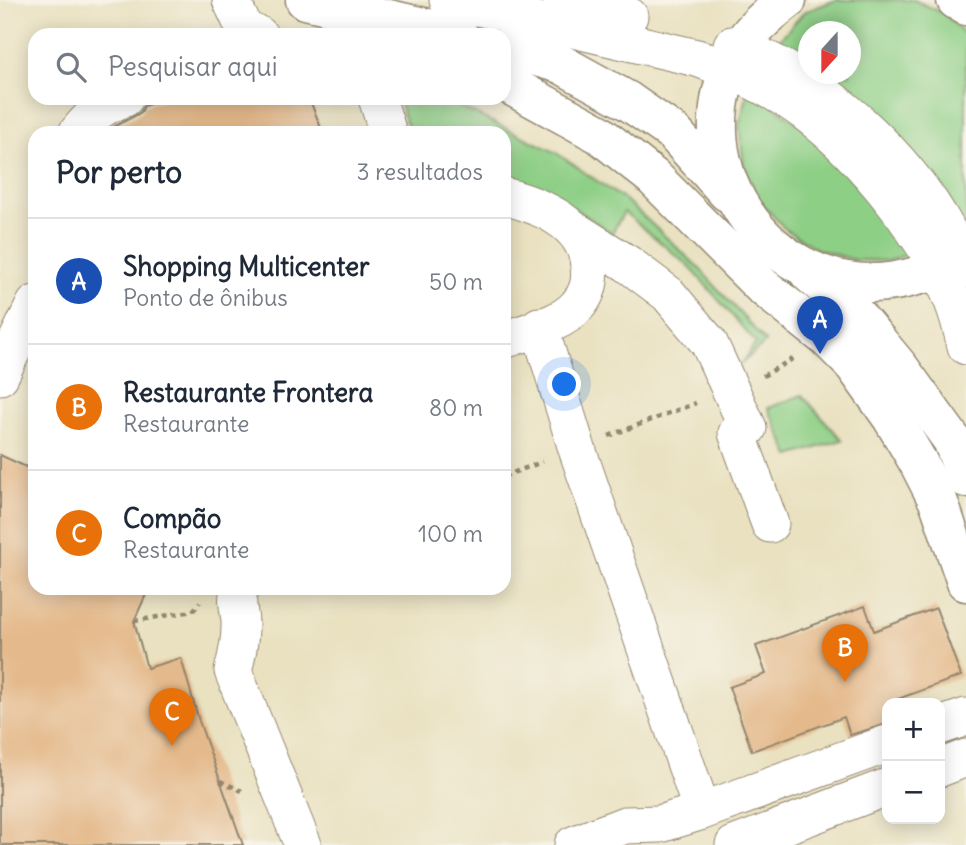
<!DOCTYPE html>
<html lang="pt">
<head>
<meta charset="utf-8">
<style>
  :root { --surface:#fff; --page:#f2f2f3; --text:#1f2937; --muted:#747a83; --line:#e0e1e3; --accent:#d1495b }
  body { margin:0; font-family:Delius,sans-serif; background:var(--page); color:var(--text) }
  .controls { position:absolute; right:21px; bottom:21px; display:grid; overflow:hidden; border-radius:14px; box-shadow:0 4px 18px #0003 }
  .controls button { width:63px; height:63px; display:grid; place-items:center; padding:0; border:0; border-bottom:2px solid var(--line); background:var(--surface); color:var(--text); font:35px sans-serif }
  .compass { position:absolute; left:798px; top:21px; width:63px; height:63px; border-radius:50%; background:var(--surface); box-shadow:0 4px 18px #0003; rotate:201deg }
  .you { position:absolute; left:565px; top:385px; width:24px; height:24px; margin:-18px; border:5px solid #fff; border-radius:50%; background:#1a73e8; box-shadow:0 0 0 10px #1a73e833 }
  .badge { display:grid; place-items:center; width:46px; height:46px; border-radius:50%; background:var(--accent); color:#fff; font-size:23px; font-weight:700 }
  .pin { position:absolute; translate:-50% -58px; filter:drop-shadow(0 2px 4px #0008) }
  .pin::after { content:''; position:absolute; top:37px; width:24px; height:21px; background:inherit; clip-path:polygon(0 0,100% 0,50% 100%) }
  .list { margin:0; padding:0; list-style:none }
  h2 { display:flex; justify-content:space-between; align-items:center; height:91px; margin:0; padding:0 28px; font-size:30px }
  h2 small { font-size:23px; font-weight:400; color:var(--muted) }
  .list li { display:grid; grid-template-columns:46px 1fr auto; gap:21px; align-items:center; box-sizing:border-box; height:126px; padding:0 28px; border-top:2px solid var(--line) }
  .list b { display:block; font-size:26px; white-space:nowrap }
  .list p { margin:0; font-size:23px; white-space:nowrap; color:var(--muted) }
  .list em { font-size:23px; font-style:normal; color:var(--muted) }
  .icon { flex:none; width:38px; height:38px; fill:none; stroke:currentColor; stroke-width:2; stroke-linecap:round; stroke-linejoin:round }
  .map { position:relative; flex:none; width:966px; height:845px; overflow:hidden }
  .search { position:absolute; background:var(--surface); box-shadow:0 4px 18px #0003; left:28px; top:28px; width:483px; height:77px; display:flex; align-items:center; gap:18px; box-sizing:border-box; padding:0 24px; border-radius:21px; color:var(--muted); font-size:26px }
  .panel { position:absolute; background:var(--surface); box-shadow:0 4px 18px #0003; left:28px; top:126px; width:483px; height:469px; border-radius:21px }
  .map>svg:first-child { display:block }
</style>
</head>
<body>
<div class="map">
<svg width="966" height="845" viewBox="0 0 966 845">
  <rect width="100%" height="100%" fill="#f7f3e8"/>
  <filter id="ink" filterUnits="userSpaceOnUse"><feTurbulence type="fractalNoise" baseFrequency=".0143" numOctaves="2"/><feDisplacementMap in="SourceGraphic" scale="14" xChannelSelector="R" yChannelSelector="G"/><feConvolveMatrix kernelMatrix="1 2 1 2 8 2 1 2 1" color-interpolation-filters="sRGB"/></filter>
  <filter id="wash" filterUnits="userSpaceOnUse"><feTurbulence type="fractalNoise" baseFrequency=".00686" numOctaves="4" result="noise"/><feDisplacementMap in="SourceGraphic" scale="28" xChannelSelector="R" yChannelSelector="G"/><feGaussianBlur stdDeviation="1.57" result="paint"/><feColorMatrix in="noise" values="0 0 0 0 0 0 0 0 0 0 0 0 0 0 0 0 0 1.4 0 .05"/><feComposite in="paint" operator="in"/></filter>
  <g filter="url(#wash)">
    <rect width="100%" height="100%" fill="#e9e1c0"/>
    <!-- green -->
    <g fill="#8ecf86" stroke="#647c52" stroke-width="2">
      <polygon points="836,0 914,0 943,13 966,35 966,221 963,226 817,74 850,74 850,32 808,32 808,68 773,47 804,12"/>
      <polygon points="749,89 816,136 913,253 887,261 854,260 817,249 785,229 758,199 744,167 739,126"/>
      <polygon points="399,98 442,98 555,152 629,203 698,267 766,342 740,365 756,343 690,267 624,212 612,233 552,194 504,180 504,133 411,133 403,115"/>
      <polygon points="802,395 842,440 790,456 768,408"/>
    </g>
    <g id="blocks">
      <!-- building -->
      <g fill="#e4b98b">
        <polygon points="168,98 301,98 311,103 323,133 105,133 115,126 133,117 141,112 144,106"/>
        <polygon points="0,455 35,471 35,588 149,588 134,621 147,668 181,658 199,721 243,845 0,845"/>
        <polygon points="865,606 874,631 936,608 961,676 887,703 887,724 850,735 844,717 752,751 729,687 766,674 756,646"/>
      </g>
    </g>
  </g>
  <g filter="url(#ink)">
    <use href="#blocks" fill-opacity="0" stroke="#92866f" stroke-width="2"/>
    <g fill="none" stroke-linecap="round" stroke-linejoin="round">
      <defs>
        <g id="minor">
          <polyline points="231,0 245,30 259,35"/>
          <path d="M 448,0 L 697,58 C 735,71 773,88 806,113 C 863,156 933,242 956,310 C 960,322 963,334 966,346"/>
          <polyline points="562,0 629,16"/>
          <path d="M 732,45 C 832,80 926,172 966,269"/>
          <polyline points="377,98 388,133"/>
          <path d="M 77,133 C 92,114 102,106 125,98"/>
          <path d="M 504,196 C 541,206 586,223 589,266 C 591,282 588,294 577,306 C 561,325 527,331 504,340"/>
          <polyline points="576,231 628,264 668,294 709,343 748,428"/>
          <polyline points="539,326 577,449 702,811 887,744"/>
          <polyline points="0,376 35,304"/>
          <polyline points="737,433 770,524"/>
          <path d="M 240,588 C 234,601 241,613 240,627 C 240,642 237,656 233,671 L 303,845"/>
          <polyline points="940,726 966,717"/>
          <polyline points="940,768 966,758"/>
          <polyline points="573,845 625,825 660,824 702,811"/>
          <polyline points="734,845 887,787"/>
        </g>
        <g id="major">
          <polyline points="305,0 459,35"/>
          <path d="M 787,0 C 769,14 751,29 739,49 C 670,168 781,314 913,277 C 932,272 951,266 966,253"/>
          <polyline points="956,0 966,6"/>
          <polyline points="504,48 561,64 628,101 674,133 727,192"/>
          <polyline points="504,82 599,134 653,177 762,286 827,338 854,365 892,418 918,462 939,503 966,582"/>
          <polyline points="809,273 855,314 899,367 952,440 966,478"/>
        </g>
      </defs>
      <!-- minor casing -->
      <use href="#minor" stroke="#92866f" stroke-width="39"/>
      <!-- major casing -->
      <use href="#major" stroke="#92866f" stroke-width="41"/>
      <!-- path -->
      <g stroke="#92866f" stroke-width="4.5" stroke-dasharray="5 5" stroke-linecap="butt">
        <polyline points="763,376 794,358"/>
        <polyline points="609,436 696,403"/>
        <polyline points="504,476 542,462"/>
        <polyline points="134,621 193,611 200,602"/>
        <polyline points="220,781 242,791"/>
      </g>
      <!-- minor -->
      <use href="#minor" stroke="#fff" stroke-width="37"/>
      <!-- major -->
      <use href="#major" stroke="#fff" stroke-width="38"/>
    </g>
  </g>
</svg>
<div class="controls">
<button>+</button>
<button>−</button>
</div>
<svg class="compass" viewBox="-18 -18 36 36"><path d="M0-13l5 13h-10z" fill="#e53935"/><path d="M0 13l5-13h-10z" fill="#747a83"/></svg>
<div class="you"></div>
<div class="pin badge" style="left:820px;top:354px;background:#1a4fb4">A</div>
<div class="pin badge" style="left:845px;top:682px;background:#e8710a">B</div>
<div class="pin badge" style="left:172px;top:746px;background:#e8710a">C</div>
<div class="search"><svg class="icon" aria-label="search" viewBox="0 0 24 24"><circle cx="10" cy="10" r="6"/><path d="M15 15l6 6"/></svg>Pesquisar aqui</div>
<section class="panel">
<h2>Por perto<small>3 resultados</small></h2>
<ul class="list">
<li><span class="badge" style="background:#1a4fb4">A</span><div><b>Shopping Multicenter</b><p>Ponto de ônibus</p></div><em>50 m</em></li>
<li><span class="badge" style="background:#e8710a">B</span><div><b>Restaurante Frontera</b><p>Restaurante</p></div><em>80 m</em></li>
<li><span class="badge" style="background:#e8710a">C</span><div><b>Compão</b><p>Restaurante</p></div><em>100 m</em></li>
</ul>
</section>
</div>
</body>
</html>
